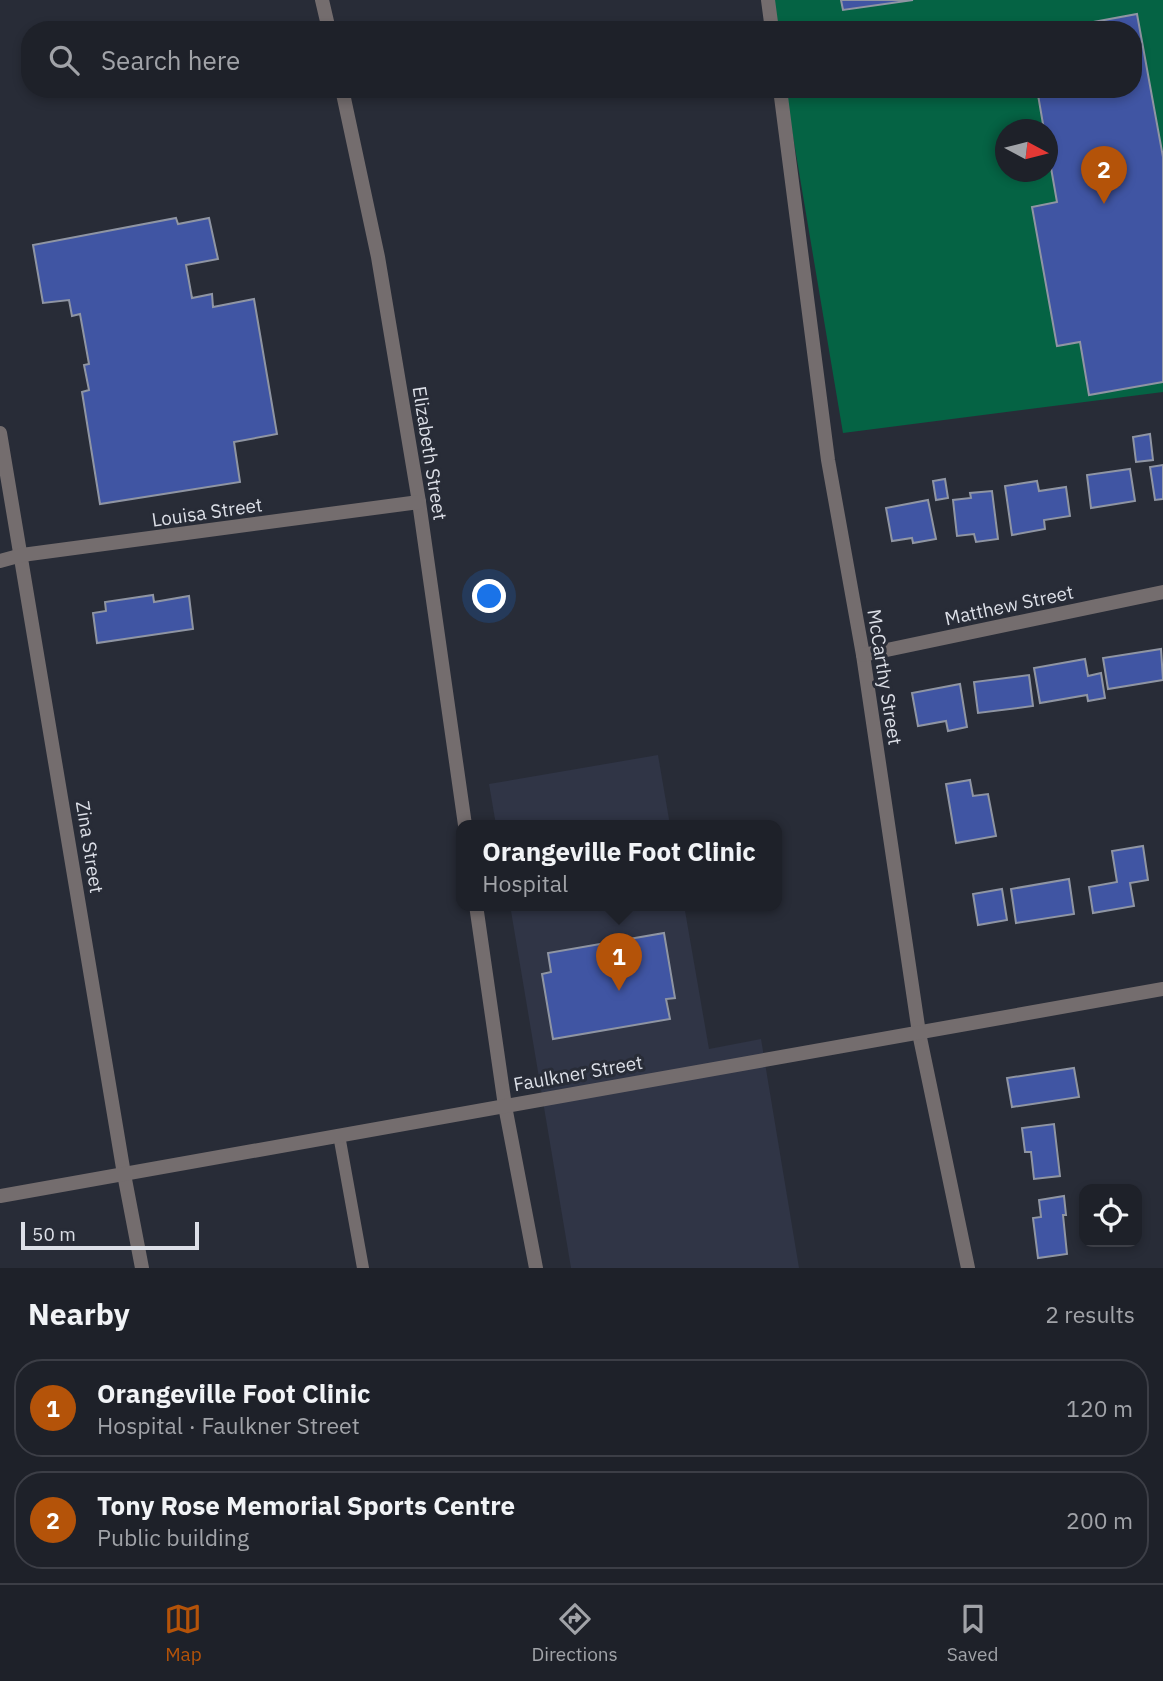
<!DOCTYPE html>
<html lang="en">
<head>
<meta charset="utf-8">
<style>
  :root { --surface:#1e2129; --page:#2b2e35; --text:#f1f3f6; --muted:#a1a3a8; --line:#3c3e46; --accent:#b45309 }
  body { margin:0; font-family:"IBM Plex Sans",sans-serif; background:var(--page); color:var(--text) }
  .controls { position:absolute; right:21px; bottom:21px; display:grid; overflow:hidden; border-radius:14px; box-shadow:0 4px 10px #0003 }
  .controls button { width:63px; height:63px; display:grid; place-items:center; padding:0; border:0; border-bottom:2px solid var(--line); background:var(--surface); color:var(--text); font:35px sans-serif }
  .compass { position:absolute; left:995px; top:119px; width:63px; height:63px; border-radius:50%; background:var(--surface); box-shadow:0 4px 10px #0003; rotate:97deg }
  .scale { position:absolute; left:21px; bottom:18px; width:178px; box-sizing:border-box; padding-left:7px; border:4px solid #dcdfe7; border-top:0; font-size:19px; line-height:24px; white-space:nowrap; color:#dcdfe7; -webkit-text-stroke:5px #282c37; paint-order:stroke }
  .you { position:absolute; left:490px; top:597px; width:24px; height:24px; margin:-18px; border:5px solid #fff; border-radius:50%; background:#1a73e8; box-shadow:0 0 0 10px #1a73e833 }
  .badge { display:grid; place-items:center; width:46px; height:46px; border-radius:50%; background:var(--accent); color:#fff; font-size:23px; font-weight:700 }
  .pin { position:absolute; translate:-50% -58px; filter:drop-shadow(0 2px 4px #0008) }
  .pin::after { content:''; position:absolute; top:37px; width:24px; height:21px; background:inherit; clip-path:polygon(0 0,100% 0,50% 100%) }
  .popup { position:absolute; left:456px; top:820px; width:326px; height:91px; box-sizing:border-box; display:grid; place-content:center; border-radius:14px; background:var(--surface); filter:drop-shadow(0 2px 5px #0005); font-size:23px; white-space:nowrap; color:var(--muted) }
  .popup b { font-size:26px; color:var(--text) }
  .popup::after { content:''; position:absolute; left:50%; top:100%; margin-left:-14px; border:14px solid transparent; border-top-color:var(--surface) }
  .list { margin:0; padding:0; list-style:none }
  h2 { display:flex; justify-content:space-between; align-items:center; height:91px; margin:0; padding:0 28px; font-size:30px }
  h2 small { font-size:23px; font-weight:400; color:var(--muted) }
  .list li { display:grid; grid-template-columns:46px 1fr auto; gap:21px; align-items:center; box-sizing:border-box; height:98px; margin:0 14px 14px; padding:0 14px; border:2px solid var(--line); border-radius:28px }
  .list b { display:block; font-size:26px; white-space:nowrap }
  .list p { margin:0; font-size:23px; white-space:nowrap; color:var(--muted) }
  .list em { font-size:23px; font-style:normal; color:var(--muted) }
  .icon { flex:none; width:38px; height:38px; fill:none; stroke:currentColor; stroke-width:2; stroke-linecap:round; stroke-linejoin:round }
  .map { position:relative; flex:none; width:1163px; height:1268px; overflow:hidden }
  .search { position:absolute; background:var(--surface); box-shadow:0 4px 10px #0003; left:21px; right:21px; top:21px; height:77px; display:flex; align-items:center; gap:18px; box-sizing:border-box; padding:0 24px; border-radius:28px; color:var(--muted); font-size:26px }
  .sheet { height:315px; background:var(--surface) }
  nav { display:flex; justify-content:space-around; align-items:center; box-sizing:border-box; height:98px; border-top:2px solid var(--line); background:var(--surface); font-size:19px; color:var(--muted) }
  nav a { display:grid; justify-items:center; gap:4px }
  nav .on { color:var(--accent) }
  .map>svg:first-child { display:block }
</style>
</head>
<body>
<div class="map">
<svg width="1163" height="1268" viewBox="0 0 1163 1268">
  <rect width="100%" height="100%" fill="#282c37"/>
  <!-- built -->
  <g fill="#303546">
    <polygon points="658,755 670,825 496,825 489,784"/>
    <polygon points="510,905 684,905 709,1049 761,1039 799,1268 571,1268"/>
  </g>
  <!-- green -->
  <path fill="#056344" fill-rule="evenodd" d="M 770,0 L 1163,0 L 1163,392 L 843,433 L 785,89 L 1133,89 L 1133,30 L 775,30 ZM 1006,130 L 1048,130 L 1048,172 L 1006,172 Z"/>
  <!-- building -->
  <g fill="#4055a3" stroke="#8f95a3" stroke-width="2">
    <polygon points="841,0 913,0 843,10"/>
    <polygon points="1137,14 1163,157 1163,382 1089,395 1080,342 1057,346 1032,207 1057,202 1048,151 1048,130 1044,130 1037,89 1133,89 1133,30 1050,30"/>
    <polygon points="176,218 178,224 209,218 218,259 186,265 192,298 212,294 213,307 254,299 277,434 234,442 240,482 100,504 82,392 89,390 84,365 89,364 80,314 72,316 69,300 43,303 33,245"/>
    <polygon points="1150,434 1153,460 1136,462 1133,437"/>
    <polygon points="1163,465 1163,499 1155,500 1150,467"/>
    <polygon points="1130,469 1135,501 1091,508 1087,475"/>
    <polygon points="945,479 948,498 936,500 933,481"/>
    <polygon points="1037,481 1039,491 1066,487 1070,516 1044,520 1045,529 1012,535 1005,486"/>
    <polygon points="992,491 998,539 976,542 974,534 957,536 953,500 971,498 970,493"/>
    <polygon points="928,500 936,539 913,543 912,538 892,541 886,508"/>
    <polygon points="153,595 154,602 189,596 193,629 97,643 93,613 106,611 105,602"/>
    <polygon points="1161,649 1163,680 1108,689 1103,658"/>
    <polygon points="1085,659 1088,676 1101,673 1105,698 1088,701 1087,695 1040,703 1034,668"/>
    <polygon points="1029,675 1033,706 978,713 974,682"/>
    <polygon points="960,684 967,727 948,731 946,721 918,726 912,693"/>
    <polygon points="970,780 973,796 988,794 996,836 956,843 946,784"/>
    <polygon points="1143,846 1148,880 1130,883 1134,906 1093,913 1089,887 1117,882 1112,851"/>
    <polygon points="1069,879 1074,914 1016,923 1011,889"/>
    <polygon points="1002,889 1007,920 978,925 973,894"/>
    <polygon points="664,933 675,998 666,999 670,1019 553,1039 542,974 551,972 548,953"/>
    <polygon points="1074,1068 1079,1097 1012,1107 1007,1078"/>
    <polygon points="1054,1124 1060,1176 1034,1179 1031,1152 1025,1152 1022,1128"/>
    <polygon points="1064,1196 1066,1215 1063,1215 1067,1254 1038,1258 1033,1218 1041,1217 1039,1200"/>
  </g>
  <g fill="none" stroke-linecap="round" stroke-linejoin="round">
    <!-- service -->
    <polyline stroke="#746d6e" stroke-width="12" points="339,1135 363,1268"/>
    <!-- minor -->
    <g stroke="#746d6e" stroke-width="14">
      <polyline points="322,0 329,30"/>
      <polyline points="768,0 772,30"/>
      <polyline points="342,89 378,257 419,502 465,825"/>
      <polyline points="780,89 828,460 863,655 919,1033 968,1268"/>
      <polyline points="0,433 124,1174 142,1268"/>
      <polyline points="0,561 22,555 419,502"/>
      <polyline points="863,655 1163,592"/>
      <polyline points="476,905 505,1106 536,1268"/>
      <polyline points="0,1196 1163,989"/>
    </g>
  </g>
  <g text-anchor="middle" dominant-baseline="central" stroke-width="6" stroke-linejoin="round" paint-order="stroke">
    <!-- street labels -->
    <g font-size="19" fill="#dcdfe7" stroke="#282c37">
      <text transform="translate(430 453) rotate(81)">Elizabeth Street</text>
      <text transform="translate(207 512) rotate(-8)">Louisa Street</text>
      <text transform="translate(1009 605) rotate(-12)">Matthew Street</text>
      <text transform="translate(885 677) rotate(81)">McCarthy Street</text>
      <text transform="translate(90 847) rotate(81)">Zina Street</text>
      <text transform="translate(578 1073) rotate(-10)">Faulkner Street</text>
    </g>
  </g>
</svg>
<div class="controls">
<button><svg class="icon" aria-label="locate" viewBox="0 0 24 24"><circle cx="12" cy="12" r="6"/><path d="M12 2v4M12 18v4M2 12h4M18 12h4"/></svg></button>
</div>
<svg class="compass" viewBox="-18 -18 36 36"><path d="M0-13l5 13h-10z" fill="#e53935"/><path d="M0 13l5-13h-10z" fill="#a1a3a8"/></svg>
<div class="scale">50 m</div>
<div class="you"></div>
<div class="pin badge" style="left:619px;top:991px">1</div>
<div class="popup"><b>Orangeville Foot Clinic</b>Hospital</div>
<div class="pin badge" style="left:1104px;top:204px">2</div>
<div class="search"><svg class="icon" aria-label="search" viewBox="0 0 24 24"><circle cx="10" cy="10" r="6"/><path d="M15 15l6 6"/></svg>Search here</div>
</div>
<section class="sheet">
<h2>Nearby<small>2 results</small></h2>
<ul class="list">
<li><span class="badge">1</span><div><b>Orangeville Foot Clinic</b><p>Hospital · Faulkner Street</p></div><em>120 m</em></li>
<li><span class="badge">2</span><div><b>Tony Rose Memorial Sports Centre</b><p>Public building</p></div><em>200 m</em></li>
</ul>
</section>
<nav>
<a class="on"><svg class="icon" aria-label="map" viewBox="0 0 24 24"><path d="M3 6l6-2 6 2 6-2v14l-6 2-6-2-6 2zM9 4v14M15 6v14"/></svg>Map</a>
<a><svg class="icon" aria-label="directions" viewBox="0 0 24 24"><path d="M12 3l9 9-9 9-9-9zM9 14v-3h6M13 9l2 2-2 2"/></svg>Directions</a>
<a><svg class="icon" aria-label="saved" viewBox="0 0 24 24"><path d="M7 4h10v16l-5-4-5 4z"/></svg>Saved</a>
</nav>
</body>
</html>
